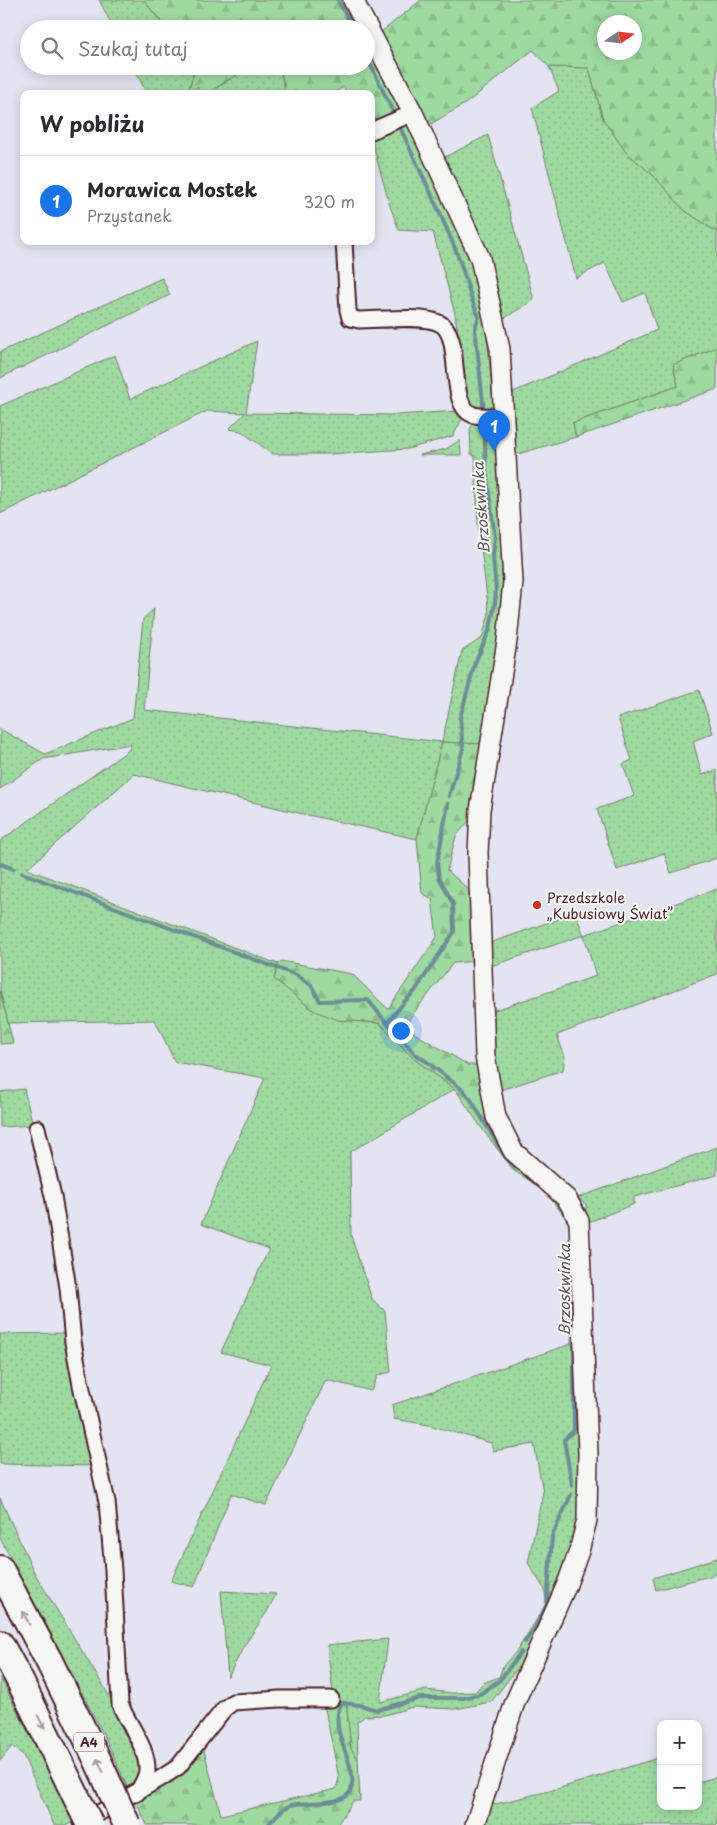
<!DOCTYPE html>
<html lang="pl">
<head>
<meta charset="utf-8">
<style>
  :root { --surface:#fff; --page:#f2f2f3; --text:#2b2b33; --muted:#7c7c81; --line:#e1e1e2; --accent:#1a73e8 }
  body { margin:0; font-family:"Playpen Sans",sans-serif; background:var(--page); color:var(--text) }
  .controls { position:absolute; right:15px; bottom:15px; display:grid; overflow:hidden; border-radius:10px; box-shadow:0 2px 12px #0003 }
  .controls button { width:45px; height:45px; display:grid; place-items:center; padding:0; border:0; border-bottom:1px solid var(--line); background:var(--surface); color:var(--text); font:25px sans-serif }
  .compass { position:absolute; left:597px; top:15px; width:45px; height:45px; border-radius:50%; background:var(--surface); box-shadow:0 2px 12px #0003; rotate:77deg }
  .you { position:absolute; left:400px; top:1030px; width:18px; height:18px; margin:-12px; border:4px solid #fff; border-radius:50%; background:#1a73e8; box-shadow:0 0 0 8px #1a73e833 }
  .badge { display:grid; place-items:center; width:32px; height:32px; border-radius:50%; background:var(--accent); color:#fff; font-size:16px; font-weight:700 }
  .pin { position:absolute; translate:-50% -41px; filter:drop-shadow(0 1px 2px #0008) }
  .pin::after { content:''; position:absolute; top:26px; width:18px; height:15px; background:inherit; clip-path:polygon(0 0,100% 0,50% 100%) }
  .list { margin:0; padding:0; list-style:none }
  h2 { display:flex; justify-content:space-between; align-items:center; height:65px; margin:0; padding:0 20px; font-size:21px }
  h2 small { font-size:16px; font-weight:400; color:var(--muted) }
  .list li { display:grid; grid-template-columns:32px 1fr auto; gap:15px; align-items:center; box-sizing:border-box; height:90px; padding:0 20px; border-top:1px solid var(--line) }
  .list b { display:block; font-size:19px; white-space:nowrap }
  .list p { margin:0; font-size:16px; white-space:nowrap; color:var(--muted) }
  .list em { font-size:16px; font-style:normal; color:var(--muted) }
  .icon { flex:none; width:28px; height:28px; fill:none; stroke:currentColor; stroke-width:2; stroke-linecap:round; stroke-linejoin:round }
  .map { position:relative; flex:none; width:717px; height:1825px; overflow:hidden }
  .search { position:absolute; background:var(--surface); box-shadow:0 2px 12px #0003; left:20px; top:20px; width:355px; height:55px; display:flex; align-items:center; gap:12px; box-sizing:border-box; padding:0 18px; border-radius:28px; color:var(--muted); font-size:19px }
  .panel { position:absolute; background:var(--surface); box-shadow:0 2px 12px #0003; left:20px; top:90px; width:355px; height:155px; border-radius:10px }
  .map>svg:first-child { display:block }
</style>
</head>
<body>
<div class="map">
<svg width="717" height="1825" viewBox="0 0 717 1825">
  <defs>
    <pattern id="grass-dots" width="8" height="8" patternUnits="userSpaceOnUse" patternTransform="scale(1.25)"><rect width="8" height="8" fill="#9edaa0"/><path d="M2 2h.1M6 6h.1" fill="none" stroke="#8abb8a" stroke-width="1.8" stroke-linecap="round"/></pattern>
    <pattern id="forest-firs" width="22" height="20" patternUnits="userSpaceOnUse" patternTransform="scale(1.25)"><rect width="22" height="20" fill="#9edaa0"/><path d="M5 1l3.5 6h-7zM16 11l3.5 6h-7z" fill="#8abb8a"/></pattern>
  </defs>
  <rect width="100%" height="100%" fill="#e2e5f1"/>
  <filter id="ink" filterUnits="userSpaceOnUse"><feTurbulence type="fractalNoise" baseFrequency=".02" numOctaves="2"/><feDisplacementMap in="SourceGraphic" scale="10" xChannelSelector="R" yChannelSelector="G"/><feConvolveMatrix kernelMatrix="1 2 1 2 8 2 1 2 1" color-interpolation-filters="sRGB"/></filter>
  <g filter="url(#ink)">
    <!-- grass -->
    <g fill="url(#grass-dots)" stroke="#747c66">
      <polygon points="99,0 144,0 163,25 168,29 114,29"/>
      <polygon points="133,66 196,66 188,92 183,94 147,94"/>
      <polygon points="251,66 279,66 285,88 272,94 206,94"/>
      <polygon points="549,67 589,68 603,119 626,152 654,176 684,210 717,232 717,347 673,365 678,386 573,423 576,437 511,456 511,393 657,330 645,293 623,302 605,263 576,278 532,108 559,91"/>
      <polygon points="406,111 468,248 484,299 505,543 502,624 481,744 442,742 417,839 299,813 134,774 27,869 278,964 274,979 338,1020 379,1023 414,1059 455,1089 350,1152 351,1236 372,1299 385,1311 391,1372 378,1375 371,1391 326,1380 266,1505 231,1494 194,1587 171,1581 271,1365 221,1352 269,1249 201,1224 265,1078 175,1062 155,1020 8,1023 0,991 0,841 129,750 131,744 43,759 0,789 0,729 45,754 133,718 143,619 154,609 144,710 442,742 462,651 482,638 489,614 478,523 475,456 471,454 470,429 474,422 475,408 466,397 455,314 433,232 399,230 390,206 371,138"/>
      <polygon points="488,135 534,300 503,319 482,247 445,157"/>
      <polygon points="162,278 170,295 0,378 0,352"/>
      <polygon points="257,341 246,413 395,415 459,411 462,419 453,436 408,449 329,454 273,454 241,431 229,429 245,413 207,411 0,514 0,406 115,355 130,399"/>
      <polygon points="460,440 461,455 420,455 446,449"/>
      <polygon points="699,690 713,733 693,741 702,775 717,770 717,858 671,873 664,853 617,870 597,809 634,796 623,764 632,760 618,718"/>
      <polygon points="717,889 717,974 557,1035 565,1057 563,1070 494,1092 492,1011 596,976 584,935 491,966 490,943 575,913 584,935"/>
      <polygon points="24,1089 33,1125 0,1127 0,1092"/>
      <polygon points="717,1147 717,1175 634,1197 634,1204 586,1223 586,1204 577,1198"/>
      <polygon points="575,1223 580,1505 572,1545 553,1604 527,1656 491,1702 455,1709 413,1707 385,1715 365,1716 357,1722 358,1759 351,1749 346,1702 334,1702 327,1645 388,1639 380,1702 426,1690 452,1693 475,1692 483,1683 499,1677 503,1666 516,1652 546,1605 545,1590 528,1563 543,1492 534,1444 493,1451 491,1443 429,1425 394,1419 392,1405 571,1344 573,1240 568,1225"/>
      <polygon points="68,1333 95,1466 0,1464 0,1334"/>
      <polygon points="0,1498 35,1574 115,1705 140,1752 142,1777 128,1789 106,1739 0,1538"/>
      <polygon points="717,1558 717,1574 656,1590 653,1578"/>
      <polygon points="221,1591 276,1594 268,1610 244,1646 228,1677"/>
      <polygon points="0,1677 74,1822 67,1825 54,1825 23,1755 12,1746 0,1761 0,1734 3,1734 0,1728"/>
      <polygon points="661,1757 661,1806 698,1806 698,1782 717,1777 717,1825 481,1825 488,1806 557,1789"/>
    </g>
    <!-- forest -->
    <g fill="url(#forest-firs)" stroke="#747c66" fill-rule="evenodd">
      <polygon points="144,0 348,0 363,29 168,29 163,25"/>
      <path d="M 421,0 L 717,0 L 717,232 L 684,210 L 654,176 L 626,152 L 603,119 L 589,68 L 549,67 L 533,50 L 465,104 L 429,125 L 380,33 ZM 604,22 L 634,22 L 634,52 L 604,52 Z"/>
      <polygon points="366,36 406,111 371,127 371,94 348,94 344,87 331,94 272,94 285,88 279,66 366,66"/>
      <polygon points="196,66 251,66 206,94 201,94 197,87 188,92"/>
      <polygon points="717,347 717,389 576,437 573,423 678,386 673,365"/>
      <polygon points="442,742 481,744 469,821 456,836 447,870 470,891 477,961 453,963 409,1019 414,1033 468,1065 483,1065 494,1118 572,1214 566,1218 542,1188 514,1171 483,1130 455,1089 414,1059 380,1023 338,1020 313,1010 274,979 278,964 281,961 352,974 388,1009 437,937 432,899 422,893 417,839"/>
      <polygon points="0,991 13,1043 0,1044"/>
      <polygon points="346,1701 351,1749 358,1759 360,1801 353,1801 337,1825 147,1825 135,1799 171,1780 191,1764 202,1743 221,1815 336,1789 339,1778 324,1704"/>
    </g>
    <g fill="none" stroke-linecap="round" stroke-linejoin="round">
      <!-- stream -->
      <g stroke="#6d8c96" stroke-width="4">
        <polyline points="338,0 353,29"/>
        <polyline points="366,55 395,116"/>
        <path d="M 398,123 C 418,167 440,210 458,256 C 466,276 469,298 479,317 L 475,328 L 484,412"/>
        <polyline points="449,796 463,749 460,718 475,663 490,629 495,603 496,590 493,557 495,537 486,470 484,419"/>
        <polyline points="448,804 437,863 439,877 453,904 454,932 415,991 405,1001 387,1023 416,1055 426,1061 463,1090 471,1100 506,1158 516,1168 525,1172"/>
        <polyline points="0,864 14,869"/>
        <polyline points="22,873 296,975 311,985 320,1001 368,1000 387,1023"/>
        <polyline points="572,1485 564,1440 574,1430 574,1327"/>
        <polyline points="525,1642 535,1628 547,1604 552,1536 571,1495"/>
        <path d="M 268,1825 C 275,1817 281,1809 291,1805 C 304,1801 343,1806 350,1792 C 362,1768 325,1730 342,1703 L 360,1705 L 377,1710 L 420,1698 L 464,1698 L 480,1694 L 500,1680 L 521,1652"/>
      </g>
      <defs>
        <g id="minor">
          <polyline points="371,131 413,113"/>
          <path d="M 344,241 L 348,310 L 350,318 L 359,320 C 379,320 423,315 439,323 C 465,334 445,407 474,415 C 483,417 495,416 504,416"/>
          <path d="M 37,1128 L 53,1196 L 68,1288 L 73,1342 L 81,1385 L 107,1502 L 113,1570 L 120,1704 C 128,1725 148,1747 147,1771 C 146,1779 141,1786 137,1793"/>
          <polyline points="81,1823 158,1780 178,1767 224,1709 233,1702 280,1699 331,1699"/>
        </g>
        <polyline id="tertiary" points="353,0 413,113 480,258 500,349 513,582 507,641 480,810 478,853 485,1056 496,1117 513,1151 567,1199 579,1221 588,1453 587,1520 579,1551 567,1584 515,1702 475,1825"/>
        <g id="motorway">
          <polyline points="0,1569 49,1661"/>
          <polyline points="0,1644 19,1679"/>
        </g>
      </defs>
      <!-- minor casing -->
      <use href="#minor" stroke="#4a1f2b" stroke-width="19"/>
      <!-- tertiary casing -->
      <use href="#tertiary" stroke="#4a1f2b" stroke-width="22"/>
      <!-- motorway casing -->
      <use href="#motorway" stroke="#4a1f2b" stroke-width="30"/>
      <!-- minor -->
      <use href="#minor" stroke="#f6f6f2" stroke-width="15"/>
      <!-- tertiary -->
      <use href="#tertiary" stroke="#f6f6f2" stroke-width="19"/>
      <!-- motorway -->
      <use href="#motorway" stroke="#f6f6f2" stroke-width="26"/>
      <defs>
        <g id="motorway-bridge">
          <polyline points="49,1661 97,1759 127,1825"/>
          <polyline points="19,1679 90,1825"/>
        </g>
      </defs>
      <!-- motorway-bridge casing -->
      <use href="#motorway-bridge" stroke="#4a1f2b" stroke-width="30" stroke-linecap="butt"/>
      <!-- motorway-bridge -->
      <use href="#motorway-bridge" stroke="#f6f6f2" stroke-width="26"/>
    </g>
    <!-- one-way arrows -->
    <defs><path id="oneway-shaft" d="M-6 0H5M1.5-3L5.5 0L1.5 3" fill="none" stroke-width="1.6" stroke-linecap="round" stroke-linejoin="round" transform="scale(1.25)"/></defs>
    <g stroke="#a99598">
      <use href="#oneway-shaft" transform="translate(26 1618) rotate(-117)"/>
      <use href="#oneway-shaft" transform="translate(41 1722) rotate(63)"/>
      <use href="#oneway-shaft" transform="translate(100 1765) rotate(-115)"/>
    </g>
  </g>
  <!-- markers -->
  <circle fill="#c8321e" stroke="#f6f6f2" stroke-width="2" cx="537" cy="905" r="5"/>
  <g text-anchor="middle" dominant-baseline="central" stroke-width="4" stroke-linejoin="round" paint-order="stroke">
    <!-- shield labels -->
    <rect fill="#f6f6f2" stroke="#7e6067" stroke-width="1" x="74" y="1732.5" width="30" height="19" rx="4"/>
    <g font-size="12" font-weight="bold" fill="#4a1f2b">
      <text x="89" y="1742">A4</text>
    </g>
    <!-- poi labels -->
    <g font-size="14" fill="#4a1f2b" stroke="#f6f6f2" text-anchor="start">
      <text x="547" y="897">Przedszkole<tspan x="547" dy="16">„Kubusiowy Świat”</tspan></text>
    </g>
    <!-- water labels -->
    <g font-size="15" font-style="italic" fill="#5b5660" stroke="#f6f6f2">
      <text transform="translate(480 508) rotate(-94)">Brzoskwinka</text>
      <text transform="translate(563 1290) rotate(-90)">Brzoskwinka</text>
    </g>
  </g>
</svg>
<div class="controls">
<button>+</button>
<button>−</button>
</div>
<svg class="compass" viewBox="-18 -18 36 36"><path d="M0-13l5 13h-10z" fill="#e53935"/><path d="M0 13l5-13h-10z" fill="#7c7c81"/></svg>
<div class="you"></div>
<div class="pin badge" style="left:494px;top:451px">1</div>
<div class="search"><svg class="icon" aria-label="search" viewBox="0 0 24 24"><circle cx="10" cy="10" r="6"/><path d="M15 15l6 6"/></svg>Szukaj tutaj</div>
<section class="panel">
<h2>W pobliżu<small></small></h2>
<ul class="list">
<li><span class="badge">1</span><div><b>Morawica Mostek</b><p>Przystanek</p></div><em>320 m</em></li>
</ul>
</section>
</div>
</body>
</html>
